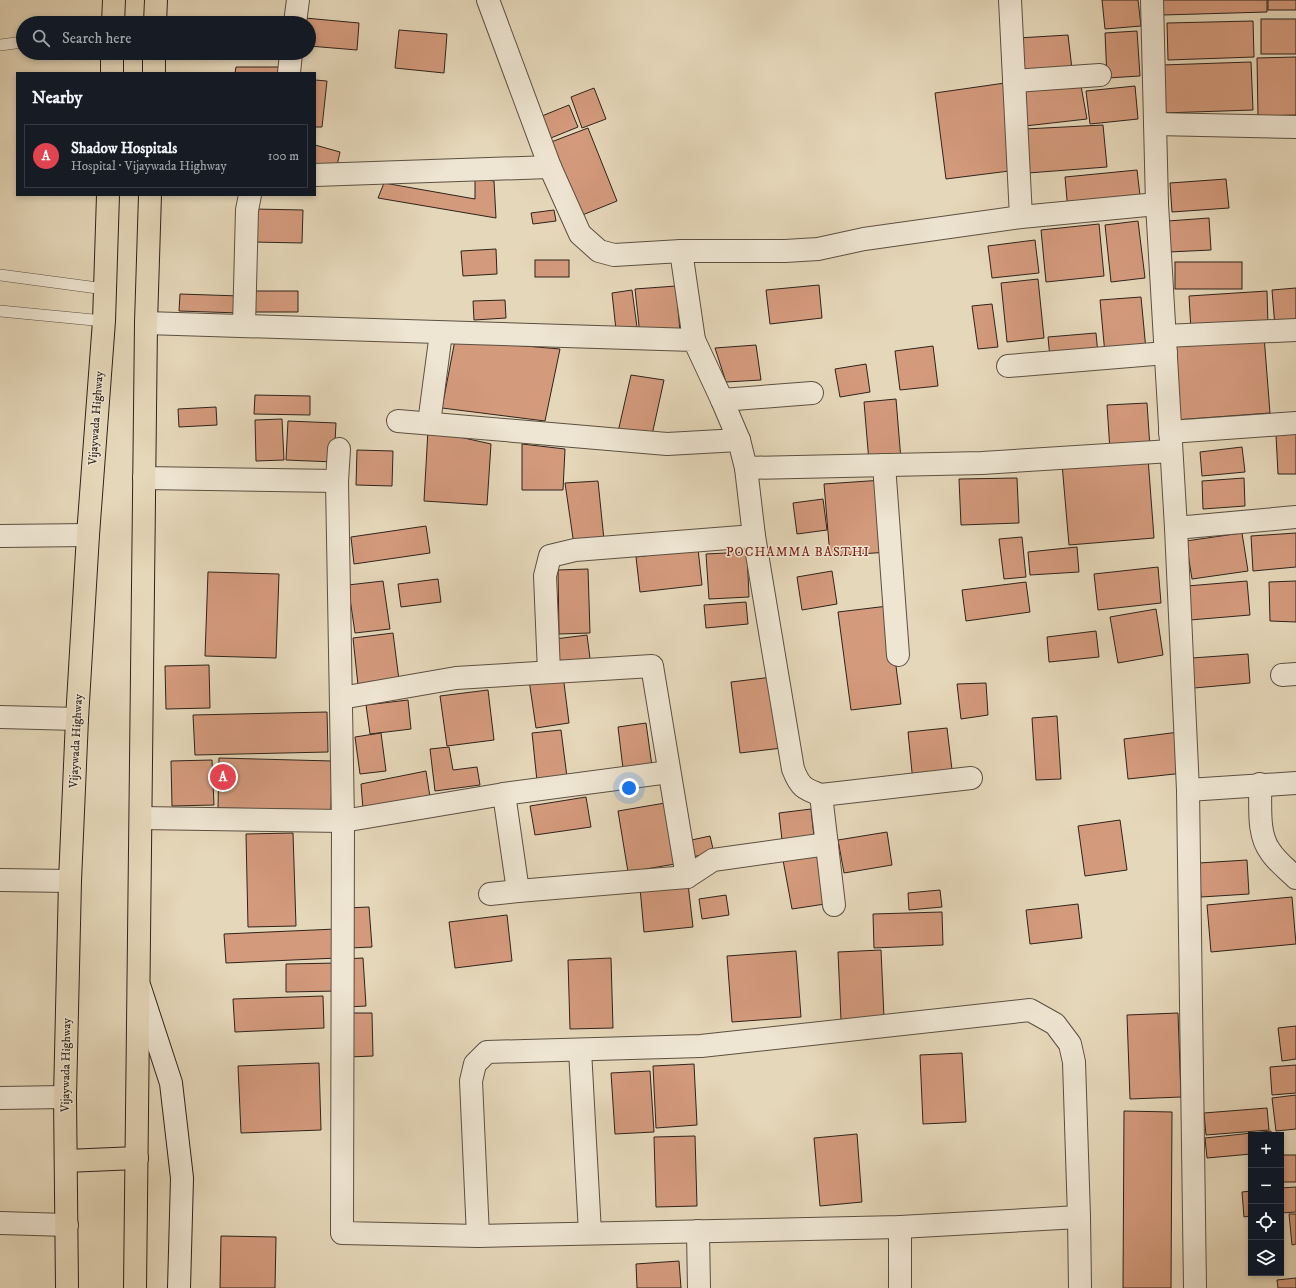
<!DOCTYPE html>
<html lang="en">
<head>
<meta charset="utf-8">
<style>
  :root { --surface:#171b24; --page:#20242c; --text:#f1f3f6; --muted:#9ea1a6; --line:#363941; --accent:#b45309 }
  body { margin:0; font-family:"IM FELL DW Pica",serif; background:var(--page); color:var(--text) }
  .controls { position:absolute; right:12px; bottom:12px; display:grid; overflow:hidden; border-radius:0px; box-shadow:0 2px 6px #0003 }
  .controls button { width:36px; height:36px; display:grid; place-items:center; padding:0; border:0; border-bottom:1px solid var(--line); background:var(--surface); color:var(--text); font:20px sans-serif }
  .you { position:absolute; left:629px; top:788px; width:14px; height:14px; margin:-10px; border:3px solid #fff; border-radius:50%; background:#1a73e8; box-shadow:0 0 0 6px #1a73e833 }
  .badge { display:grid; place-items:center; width:26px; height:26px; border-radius:50%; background:var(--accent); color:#fff; font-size:13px; font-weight:700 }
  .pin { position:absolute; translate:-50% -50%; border:2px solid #fff; box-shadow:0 1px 4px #0006 }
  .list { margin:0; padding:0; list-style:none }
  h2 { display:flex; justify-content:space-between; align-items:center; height:52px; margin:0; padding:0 16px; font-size:17px }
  h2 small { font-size:13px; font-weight:400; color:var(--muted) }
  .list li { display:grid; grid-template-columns:26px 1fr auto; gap:12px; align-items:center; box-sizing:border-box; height:64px; margin:0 8px 8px; padding:0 8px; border:1px solid var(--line); border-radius:0px }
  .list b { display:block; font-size:15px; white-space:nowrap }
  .list p { margin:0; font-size:13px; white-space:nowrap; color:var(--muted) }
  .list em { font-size:13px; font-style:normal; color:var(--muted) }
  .icon { flex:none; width:22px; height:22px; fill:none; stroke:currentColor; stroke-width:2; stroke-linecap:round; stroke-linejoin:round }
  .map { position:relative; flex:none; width:1296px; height:1288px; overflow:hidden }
  .search { position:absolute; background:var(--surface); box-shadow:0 2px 6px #0003; left:16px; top:16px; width:300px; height:44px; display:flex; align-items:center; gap:10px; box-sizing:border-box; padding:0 14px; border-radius:22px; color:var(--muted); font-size:15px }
  .panel { position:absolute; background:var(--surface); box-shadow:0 2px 6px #0003; left:16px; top:72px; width:300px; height:124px; border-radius:0px }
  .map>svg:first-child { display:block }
</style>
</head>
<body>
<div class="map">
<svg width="1296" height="1288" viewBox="0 0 1296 1288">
  <rect width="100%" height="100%" fill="#e5d7b9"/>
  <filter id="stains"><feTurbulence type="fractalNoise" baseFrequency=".005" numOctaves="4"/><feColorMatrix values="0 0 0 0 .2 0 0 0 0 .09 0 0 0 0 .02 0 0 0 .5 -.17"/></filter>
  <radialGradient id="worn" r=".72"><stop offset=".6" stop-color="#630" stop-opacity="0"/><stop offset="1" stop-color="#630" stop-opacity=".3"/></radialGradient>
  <!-- building -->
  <g fill="#d39a7c" stroke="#2f231b">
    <polygon points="1102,0 1138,0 1141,26 1105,29"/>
    <polygon points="1162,0 1267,0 1267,12 1163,15"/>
    <rect x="1268" y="0" width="28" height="10"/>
    <polygon points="305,18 359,23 357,50 309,46 309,23 305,23"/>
    <rect x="1261" y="19" width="35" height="35"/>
    <polygon points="1253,21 1254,57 1168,60 1167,23"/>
    <polygon points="399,30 447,34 444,73 395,68"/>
    <polygon points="1137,31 1140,76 1107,78 1105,33"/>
    <polygon points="1068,35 1072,69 1021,74 1018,38"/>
    <polygon points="1296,57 1296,115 1258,116 1257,58"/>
    <polygon points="1251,62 1253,110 1163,113 1162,65"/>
    <polygon points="236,67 280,67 280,73 235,73"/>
    <polygon points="315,80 327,81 322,127 315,127"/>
    <polygon points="1005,83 1017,170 946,179 935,93"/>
    <polygon points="1081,86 1087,119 1025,126 1022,90"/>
    <polygon points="1135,86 1138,119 1090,124 1086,91"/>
    <polygon points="594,88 606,119 582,128 571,97"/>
    <polygon points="569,105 578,127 541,142 532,120"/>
    <polygon points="1103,125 1107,167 1028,173 1025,129"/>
    <polygon points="588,128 617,201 575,218 546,144"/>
    <polygon points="315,145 340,152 336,170 315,164"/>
    <polygon points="1137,170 1141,204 1068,211 1065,177"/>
    <polygon points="475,178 494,181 496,218 378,198 384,183 475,199"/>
    <polygon points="1226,179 1229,208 1172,212 1170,183"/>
    <polygon points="254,209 303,210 302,243 254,242"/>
    <polygon points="554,210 556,221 533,224 531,213"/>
    <polygon points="1209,218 1211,250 1169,252 1168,221"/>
    <polygon points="1138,221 1145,278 1111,282 1105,225"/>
    <polygon points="1099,224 1104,276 1046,282 1041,230"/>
    <polygon points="1035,240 1039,273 992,278 988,246"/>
    <polygon points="496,249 497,274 463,276 461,251"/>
    <rect x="535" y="260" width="34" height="17"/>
    <rect x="1175" y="262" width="67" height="27"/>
    <polygon points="1038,279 1044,338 1007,342 1001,283"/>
    <polygon points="819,285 822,318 770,324 766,290"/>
    <polygon points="676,286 680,332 640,335 635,289"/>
    <polygon points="1296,288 1296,325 1275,327 1272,290"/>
    <polygon points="632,290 637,327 616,330 612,293"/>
    <polygon points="254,291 298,291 298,312 255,312"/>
    <polygon points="1267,291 1268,326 1191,331 1189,296"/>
    <polygon points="180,294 240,296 240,313 179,311"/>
    <polygon points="1141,297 1146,350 1105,354 1100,300"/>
    <polygon points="505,300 506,318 474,320 473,301"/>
    <polygon points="992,304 998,347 978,349 972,306"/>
    <polygon points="1096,333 1098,354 1050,358 1048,337"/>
    <polygon points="1264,336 1270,413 1175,420 1169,343"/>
    <polygon points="455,340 560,349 545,421 442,408"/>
    <polygon points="756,345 761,380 726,382 715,348"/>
    <polygon points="933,346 938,386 900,390 895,351"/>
    <polygon points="866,364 870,392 840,397 835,369"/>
    <polygon points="631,375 664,380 652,435 618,432"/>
    <polygon points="255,395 310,396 310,415 254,414"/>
    <polygon points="896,399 901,460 869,462 864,402"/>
    <polygon points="1147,403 1150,448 1110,451 1107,405"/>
    <polygon points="216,407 217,425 179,427 178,409"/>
    <polygon points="282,419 284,460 256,461 255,420"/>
    <polygon points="288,421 336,423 334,462 286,460"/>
    <polygon points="428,430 491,444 487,505 424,501"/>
    <polygon points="1296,434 1296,474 1278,474 1276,435"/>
    <polygon points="522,444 565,449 563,490 522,490"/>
    <polygon points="1242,447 1245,472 1202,476 1200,452"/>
    <polygon points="357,450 393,451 392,486 356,485"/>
    <polygon points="1148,458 1154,538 1069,545 1062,464"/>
    <polygon points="1017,478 1019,523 961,525 959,479"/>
    <polygon points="1244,478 1245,506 1203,509 1202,481"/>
    <polygon points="883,480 889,552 830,556 824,484"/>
    <polygon points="598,481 604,540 574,545 565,483"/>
    <polygon points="823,499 827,530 797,534 793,503"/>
    <polygon points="426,526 430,553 354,564 351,537"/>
    <polygon points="1242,533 1248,571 1192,579 1186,541"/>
    <polygon points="1296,533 1296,567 1253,571 1251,536"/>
    <polygon points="1022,537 1026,577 1004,579 999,539"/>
    <polygon points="1077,547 1079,572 1030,575 1028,552"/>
    <polygon points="698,549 702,585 640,592 636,557"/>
    <polygon points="747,552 749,597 709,599 706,554"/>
    <polygon points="1158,567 1161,603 1098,610 1094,574"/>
    <polygon points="588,569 590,633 559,634 558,570"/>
    <polygon points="832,571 837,604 802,610 797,577"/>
    <polygon points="208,572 279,574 276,658 205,656"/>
    <polygon points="438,579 441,602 401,607 398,584"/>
    <polygon points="383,581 390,629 355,633 348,585"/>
    <polygon points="1247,581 1250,615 1190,620 1187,586"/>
    <polygon points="1296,581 1296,622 1270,621 1269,582"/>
    <polygon points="1026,582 1030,612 966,621 962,590"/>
    <polygon points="746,602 748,624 706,628 704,605"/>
    <polygon points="888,606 901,704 851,710 838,612"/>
    <polygon points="1156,609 1163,655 1118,663 1110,617"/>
    <polygon points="1096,631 1099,657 1049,662 1047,637"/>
    <polygon points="393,633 399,680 358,685 353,638"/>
    <polygon points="587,635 591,666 558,669 555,639"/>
    <polygon points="1248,654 1250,683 1194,688 1192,658"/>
    <polygon points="209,665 210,708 166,709 165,666"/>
    <polygon points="563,675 569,723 536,728 529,680"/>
    <polygon points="773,677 782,748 740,753 731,682"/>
    <polygon points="986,683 988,715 961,719 957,684"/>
    <polygon points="488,690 494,740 447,746 440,696"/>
    <polygon points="408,700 411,729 370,734 366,705"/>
    <polygon points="327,712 328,752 195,755 193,715"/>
    <polygon points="1057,716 1061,779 1036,780 1032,718"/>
    <polygon points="646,723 653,773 624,777 618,727"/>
    <polygon points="947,728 953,778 913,782 908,732"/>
    <polygon points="561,730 567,777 537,781 532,733"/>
    <polygon points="1179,732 1184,773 1128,779 1124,739"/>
    <polygon points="381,733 386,771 360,774 355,737"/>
    <polygon points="449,747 453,770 477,767 480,785 435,791 430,749"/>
    <polygon points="219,758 332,761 331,810 218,808"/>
    <polygon points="212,760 214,805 172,806 171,761"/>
    <polygon points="426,771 430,797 363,809 361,784"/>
    <polygon points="586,797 591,827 535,835 530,806"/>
    <polygon points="665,803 675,864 628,872 618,811"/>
    <polygon points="811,809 814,837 782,840 779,813"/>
    <polygon points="1120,820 1127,870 1085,876 1078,826"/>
    <polygon points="887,832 892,865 844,873 838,840"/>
    <polygon points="293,833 296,926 248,927 246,834"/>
    <polygon points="710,836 714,853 691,857 687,841"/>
    <polygon points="817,855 825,904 792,909 783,860"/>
    <polygon points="1247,860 1249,894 1201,897 1199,863"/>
    <polygon points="688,884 693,927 644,932 640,888"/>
    <polygon points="940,890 942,907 909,910 908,893"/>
    <polygon points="726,895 729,915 702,919 699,899"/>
    <polygon points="1292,897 1296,944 1211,952 1207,905"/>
    <polygon points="1078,904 1082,938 1030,944 1026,910"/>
    <polygon points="369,907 372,947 349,948 346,908"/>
    <polygon points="942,912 943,945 874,948 873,914"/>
    <polygon points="507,915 512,961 455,968 449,922"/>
    <polygon points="336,929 337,958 226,963 224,934"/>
    <polygon points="881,950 884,1018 841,1020 838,952"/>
    <polygon points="796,951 801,1017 732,1022 727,956"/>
    <polygon points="363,958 366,1006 347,1007 344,959"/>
    <polygon points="611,958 613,1028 570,1029 568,960"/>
    <polygon points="338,963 339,991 286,992 286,964"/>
    <polygon points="323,996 324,1028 235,1032 233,999"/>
    <polygon points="348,1013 372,1013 373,1056 348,1057"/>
    <polygon points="1178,1013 1181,1097 1130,1099 1127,1015"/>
    <polygon points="1296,1026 1296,1059 1282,1061 1278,1028"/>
    <polygon points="962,1053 966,1122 923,1124 920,1055"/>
    <polygon points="319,1063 321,1130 241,1133 238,1066"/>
    <polygon points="694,1064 697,1125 656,1128 653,1066"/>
    <polygon points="1296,1065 1296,1093 1272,1095 1270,1067"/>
    <polygon points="650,1071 654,1132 615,1134 611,1073"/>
    <polygon points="1296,1095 1296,1129 1276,1131 1272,1098"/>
    <polygon points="1267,1108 1269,1130 1206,1135 1204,1113"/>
    <polygon points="1124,1111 1172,1112 1171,1288 1123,1288"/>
    <polygon points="1271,1131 1271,1135 1251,1135 1251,1154 1207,1158 1205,1138"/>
    <polygon points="857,1134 862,1202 820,1206 814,1138"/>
    <polygon points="695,1136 697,1206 656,1207 654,1137"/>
    <rect x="1281" y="1155" width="15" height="27"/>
    <polygon points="1296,1187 1296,1212 1281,1213 1281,1188"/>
    <polygon points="1251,1191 1251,1216 1244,1217 1242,1192"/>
    <polygon points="1289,1214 1296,1214 1296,1244 1292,1245"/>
    <polygon points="221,1236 276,1237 275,1288 220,1288"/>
    <polygon points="679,1261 681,1288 637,1288 636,1264"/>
    <polygon points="1296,1278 1296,1288 1278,1288 1277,1280"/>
  </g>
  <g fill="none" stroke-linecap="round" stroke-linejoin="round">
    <defs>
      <g id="lane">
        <polyline points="0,45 23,42"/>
        <polyline points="0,275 105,289"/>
        <polyline points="0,311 104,321"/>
      </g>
      <g id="street">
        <polyline points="488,0 550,167 580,234 599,251 614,255 681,251 694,340"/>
        <polyline points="1010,0 1021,217"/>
        <polyline points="1152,0 1157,204 1176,528 1188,790 1195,1288"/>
        <polyline points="295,23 298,0"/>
        <polyline points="289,73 291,53"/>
        <polyline points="1014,81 1100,75"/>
        <polyline points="1155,124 1296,127"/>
        <polyline points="315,175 550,167"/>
        <polyline points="681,251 785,251 818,249 864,239 1021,217 1157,204"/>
        <path d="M 146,323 L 694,340 L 722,400 L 739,440 L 746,468 L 754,536 L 793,769 C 800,787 804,789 821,795 L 971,778"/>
        <polyline points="244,326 247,210 250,195"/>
        <polyline points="1165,336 1296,330"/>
        <polyline points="1008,366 1166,353"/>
        <polyline points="722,400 812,393"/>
        <polyline points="398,421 667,444 739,440"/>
        <polyline points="429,423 441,333"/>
        <polyline points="1170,432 1296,423"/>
        <polyline points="339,449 337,481 343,821 342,1233 478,1236 900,1227 1079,1217"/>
        <polyline points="884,465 898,655"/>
        <polyline points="746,468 982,463 1171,451"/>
        <polyline points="144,478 337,481"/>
        <polyline points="1176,528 1296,517"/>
        <polyline points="0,536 88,535"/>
        <polyline points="549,672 545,576 550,556 575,550 754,536"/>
        <polyline points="1282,675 1296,674"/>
        <polyline points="341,698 456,678 652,666 687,877"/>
        <polyline points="0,717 77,719"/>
        <path d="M 1260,784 C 1261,806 1257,833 1270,851 C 1276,861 1288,870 1296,878"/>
        <polyline points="1188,790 1296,783"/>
        <polyline points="821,795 834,905"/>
        <polyline points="141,818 343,821 504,794 669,772"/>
        <polyline points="0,880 70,881"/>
        <polyline points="518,891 687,877 713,860 827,844"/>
        <polyline points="490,894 518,891 504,794"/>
        <polyline points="580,1050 590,1233"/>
        <polyline points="0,1098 65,1097"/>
        <polyline points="0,1223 67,1225"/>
        <polyline points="900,1227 900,1288"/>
        <polyline points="698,1231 699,1288"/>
        <polyline points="478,1236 471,1081 475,1064 487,1052 701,1046 1030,1010 1055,1024 1070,1044 1074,1062 1079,1217 1080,1288"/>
      </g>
      <polyline id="secondary" points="140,988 171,1083 182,1178 179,1288"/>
      <g id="highway">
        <polyline points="113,23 114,0"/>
        <polyline points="155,23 156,0"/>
        <polyline points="112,73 112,53"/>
        <polyline points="154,73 154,53"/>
        <polyline points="66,1161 137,1158"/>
        <polyline points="67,1288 65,1097 70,881 77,719 88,535 104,321 108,195"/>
        <polyline points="135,1288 146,323 150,195"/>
      </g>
    </defs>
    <!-- lane casing -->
    <use href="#lane" stroke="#5c5042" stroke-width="12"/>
    <!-- street casing -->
    <use href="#street" stroke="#5c5042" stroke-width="24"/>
    <!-- secondary casing -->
    <use href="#secondary" stroke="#2f231b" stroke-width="24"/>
    <!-- highway casing -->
    <use href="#highway" stroke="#2f231b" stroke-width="24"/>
    <!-- lane -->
    <use href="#lane" stroke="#eee5d2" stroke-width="11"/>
    <!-- street -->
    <use href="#street" stroke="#eee5d2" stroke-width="22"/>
    <!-- secondary -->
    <use href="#secondary" stroke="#eee5d2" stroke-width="22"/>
    <!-- highway -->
    <use href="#highway" stroke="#e5d7b9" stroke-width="22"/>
  </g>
  <g text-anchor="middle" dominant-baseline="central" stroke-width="3" stroke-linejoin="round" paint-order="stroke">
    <!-- street labels -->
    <g font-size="12" fill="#2f231b" stroke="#eee5d2">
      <text transform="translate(96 418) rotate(-86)">Vijaywada Highway</text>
      <text transform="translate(76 741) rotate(-87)">Vijaywada Highway</text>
      <text transform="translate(66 1065) rotate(-89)">Vijaywada Highway</text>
    </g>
    <!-- neighbourhood labels -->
    <g font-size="13" letter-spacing="1" fill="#7a1f14" stroke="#eee5d2">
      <text x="798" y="552">POCHAMMA BASTHI</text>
    </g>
  </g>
  <rect width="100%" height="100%" filter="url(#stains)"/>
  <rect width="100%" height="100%" fill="url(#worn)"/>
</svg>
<div class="controls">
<button>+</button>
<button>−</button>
<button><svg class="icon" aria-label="locate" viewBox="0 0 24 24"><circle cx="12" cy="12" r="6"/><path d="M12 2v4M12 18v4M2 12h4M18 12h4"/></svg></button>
<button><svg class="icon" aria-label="layers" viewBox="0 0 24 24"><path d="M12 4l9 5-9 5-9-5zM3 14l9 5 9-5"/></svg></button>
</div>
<div class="you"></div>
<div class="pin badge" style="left:223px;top:777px;background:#e0444e">A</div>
<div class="search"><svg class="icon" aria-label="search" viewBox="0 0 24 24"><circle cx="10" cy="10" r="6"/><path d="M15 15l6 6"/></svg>Search here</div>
<section class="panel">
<h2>Nearby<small></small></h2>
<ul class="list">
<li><span class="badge" style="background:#e0444e">A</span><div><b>Shadow Hospitals</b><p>Hospital · Vijaywada Highway</p></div><em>100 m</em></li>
</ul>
</section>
</div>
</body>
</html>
